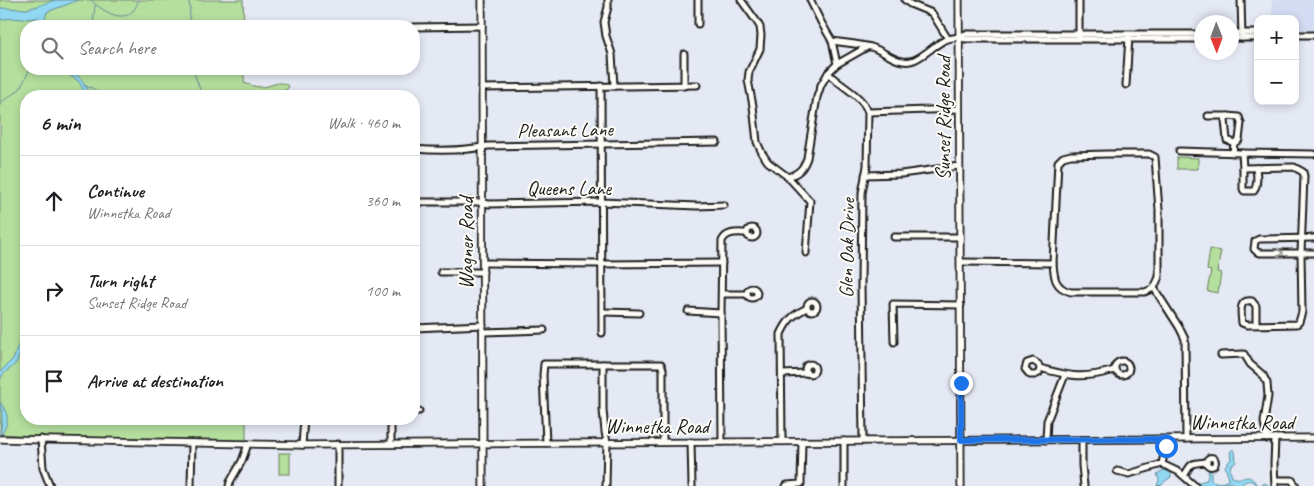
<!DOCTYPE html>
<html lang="en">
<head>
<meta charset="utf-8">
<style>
  :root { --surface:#fff; --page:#f2f2f2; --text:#202124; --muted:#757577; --line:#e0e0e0 }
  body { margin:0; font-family:Caveat,sans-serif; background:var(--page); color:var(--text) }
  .controls { position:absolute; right:15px; top:15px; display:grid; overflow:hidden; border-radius:10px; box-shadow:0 2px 8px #0003 }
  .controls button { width:45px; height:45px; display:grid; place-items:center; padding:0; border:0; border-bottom:1px solid var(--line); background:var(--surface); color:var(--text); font:25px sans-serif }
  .compass { position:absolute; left:1194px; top:15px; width:45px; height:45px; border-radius:50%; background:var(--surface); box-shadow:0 2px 8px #0003; rotate:179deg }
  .stop { position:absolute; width:15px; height:15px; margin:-11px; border:4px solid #1a73e8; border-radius:50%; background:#fff }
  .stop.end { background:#1a73e8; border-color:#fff; box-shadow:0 1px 5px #0008 }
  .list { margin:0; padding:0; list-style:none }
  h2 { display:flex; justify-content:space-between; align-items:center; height:65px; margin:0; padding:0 20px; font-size:21px }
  h2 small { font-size:16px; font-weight:400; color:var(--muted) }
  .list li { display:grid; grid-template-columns:32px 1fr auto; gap:15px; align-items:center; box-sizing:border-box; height:90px; padding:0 20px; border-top:1px solid var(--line) }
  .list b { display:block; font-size:19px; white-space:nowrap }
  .list p { margin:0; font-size:16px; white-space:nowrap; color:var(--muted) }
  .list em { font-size:16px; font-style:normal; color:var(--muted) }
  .icon { flex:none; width:28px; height:28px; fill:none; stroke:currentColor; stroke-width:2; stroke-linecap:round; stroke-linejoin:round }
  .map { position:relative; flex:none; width:1314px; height:486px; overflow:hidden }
  .search { position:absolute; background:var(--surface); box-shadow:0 2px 8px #0003; left:20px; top:20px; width:400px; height:55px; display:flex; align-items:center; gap:12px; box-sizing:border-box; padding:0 18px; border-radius:20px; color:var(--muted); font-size:19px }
  .panel { position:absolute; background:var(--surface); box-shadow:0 2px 8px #0003; left:20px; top:90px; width:400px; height:335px; border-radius:20px }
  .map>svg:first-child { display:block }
</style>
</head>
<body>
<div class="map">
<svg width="1314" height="486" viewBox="0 0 1314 486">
  <rect width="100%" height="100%" fill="#e4e9f4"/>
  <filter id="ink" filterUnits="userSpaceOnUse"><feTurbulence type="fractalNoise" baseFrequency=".02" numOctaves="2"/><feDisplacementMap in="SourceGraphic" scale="10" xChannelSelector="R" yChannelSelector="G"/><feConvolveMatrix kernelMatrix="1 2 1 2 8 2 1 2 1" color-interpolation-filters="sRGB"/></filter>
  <g filter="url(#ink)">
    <!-- built -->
    <polygon fill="#d3dcf2" points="1272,0 1314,0 1314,31 1295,30 1295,19 1272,19"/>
    <!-- green -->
    <g fill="#b4df9d" stroke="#687e5c">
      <path d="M 0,0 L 243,0 L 244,26 L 26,26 L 26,69 L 244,69 L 244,83 C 250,85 256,87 261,87 C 271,87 281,78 289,87 L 286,90 L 273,93 L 264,96 L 26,96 L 26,419 L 246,419 L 246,441 L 27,436 L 0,434 Z"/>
      <polygon points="1177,157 1198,158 1198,169 1177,169"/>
      <polygon points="1210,249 1221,251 1217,272 1221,273 1218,293 1207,291 1211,271 1207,270"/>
      <rect x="279" y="453" width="11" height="21"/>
    </g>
    <!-- water -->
    <g fill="#91d8f2" stroke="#628d9c">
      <polygon points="55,0 79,0 47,12 43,26 39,26 40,20 39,18 23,19 12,18 0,20 0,8 27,9 38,6"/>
      <path d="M 58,69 C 75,69 86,80 89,96 L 84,96 C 81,75 71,79 58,69 Z"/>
      <path d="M 26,323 C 26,331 20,357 16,363 C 10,371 3,370 0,381 L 0,372 L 14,358 L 24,327 Z"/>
      <path d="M 0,402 C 10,416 9,422 0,437 C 0,430 2,425 2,419 C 3,413 0,408 0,402 Z"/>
      <path d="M 1233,449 L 1235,451 L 1236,462 L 1231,465 L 1230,470 L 1232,477 C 1245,482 1248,470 1257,485 L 1260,486 L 1265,483 L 1269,486 L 1257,486 C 1252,478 1245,480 1240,486 L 1237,486 C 1233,482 1229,482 1224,483 L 1221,486 L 1199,486 L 1199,482 L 1207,480 L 1209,469 L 1211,470 L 1211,480 C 1217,483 1223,484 1229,479 L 1225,466 L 1231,459 L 1230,452 Z"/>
      <polygon points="1166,469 1171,471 1171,477 1164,482 1162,485 1157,486 1159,480 1157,474"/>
    </g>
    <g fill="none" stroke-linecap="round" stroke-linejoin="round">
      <!-- stream -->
      <g stroke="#628d9c" stroke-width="1">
        <path d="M 91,0 C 100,9 121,24 133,11 C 136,8 137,3 139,0"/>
        <polyline points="188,0 190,6 189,26"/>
        <polyline points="93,26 95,5"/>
        <polyline points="193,69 202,96"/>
        <polyline points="84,86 92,88 106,96"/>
        <polyline points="0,103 20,89 30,69"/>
      </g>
      <defs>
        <g id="minor">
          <polyline points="608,0 608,7 604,22 606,36 612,54 614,86"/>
          <polyline points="698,0 698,24"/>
          <polyline points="741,0 757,22 760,27 761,35 760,49 749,72 748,80 753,106 757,142 762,153 768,162 788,177 810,201 806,253"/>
          <path d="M 810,0 L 821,22 L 832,41 C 845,43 858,44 871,47 C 885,51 898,66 914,60 C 926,55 935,44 947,39 C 954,37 957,39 965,34 L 1202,34"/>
          <polyline points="905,0 910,4 932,13 948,39"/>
          <polyline points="1079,0 1079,37"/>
          <polyline points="1241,0 1242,38"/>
          <polyline points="414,27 482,26"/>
          <polyline points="1232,33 1258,33"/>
          <polyline points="1295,35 1314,35"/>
          <polyline points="959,38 966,39 1202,39"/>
          <polyline points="1232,38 1258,38"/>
          <polyline points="832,41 837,64"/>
          <path d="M 828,73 C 841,87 861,94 868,112 L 867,166 L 862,193 L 861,285 L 863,441"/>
          <polyline points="1126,85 1129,37"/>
          <polyline points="601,86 602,333"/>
          <polyline points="684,86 684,54"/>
          <polyline points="482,88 697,85"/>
          <polyline points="868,112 959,109"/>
          <polyline points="1208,116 1228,116"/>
          <path d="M 414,149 C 439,151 464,151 488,146 L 717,142"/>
          <polyline points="1179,151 1242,153 1314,154"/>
          <polyline points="1233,153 1234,143 1227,140 1225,120 1228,116 1239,117 1241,123 1239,140 1234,143"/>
          <path d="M 1242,153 L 1243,168 L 1294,167 L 1303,172 L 1304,176 L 1301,253 L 1302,312 L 1299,322 L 1297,324 L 1247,325 L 1242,323 C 1241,313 1238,299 1252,301 L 1256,306 L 1256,325"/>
          <path d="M 1107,154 L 1149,154 L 1155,157 L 1159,210 L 1159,277 L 1154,288 L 1145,292 L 1071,292 C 1055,288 1054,278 1053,263 L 1058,162 L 1063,157 L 1071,155 Z"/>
          <path d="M 1243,168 L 1243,189 L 1244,191 L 1254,191 C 1258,184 1257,176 1256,168"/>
          <polyline points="865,175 901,174 959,166"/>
          <path d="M 788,177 C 799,173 803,169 807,158 L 817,97 L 821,85 L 828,73 L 837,64 L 867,47"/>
          <polyline points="414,202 478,202 489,204 601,202 697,206 724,205"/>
          <circle cx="752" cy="233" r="5"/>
          <polyline points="894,237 960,237"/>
          <polyline points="1314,238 1259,239 1255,241 1254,249 1257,252 1260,253 1314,253"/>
          <polyline points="961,262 1053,263"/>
          <polyline points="483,263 602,264 722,263"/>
          <polyline points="441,272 483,272"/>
          <polyline points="1154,288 1179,327 1185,339 1186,439"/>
          <circle cx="752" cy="293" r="5"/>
          <polyline points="722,294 747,294"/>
          <circle cx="812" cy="306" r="5"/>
          <polyline points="688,311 721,313"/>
          <polyline points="603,312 639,313"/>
          <polyline points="414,328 483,325"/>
          <polyline points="483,332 544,330"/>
          <polyline points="894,342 893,304 961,305"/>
          <polyline points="1221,355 1244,354 1250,364 1263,375 1267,383 1268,396 1264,422 1267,439"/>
          <circle cx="1122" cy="368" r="7"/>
          <polyline points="603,364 603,410 605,432 607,442 606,486"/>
          <circle cx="810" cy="369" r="5"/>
          <path d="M 1040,368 L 1039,373 L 1035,375 L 1030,375 L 1025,369 L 1027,363 L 1033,361 L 1038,364 L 1040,368 C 1072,377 1083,379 1115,370"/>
          <polyline points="782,374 807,373"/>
          <polyline points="414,411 419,411"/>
          <polyline points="391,419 391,444"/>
          <polyline points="1275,438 1274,464 1275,486"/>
          <polyline points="41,439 43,468 50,486"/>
          <polyline points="1046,440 1047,421 1065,375"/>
          <polyline points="1082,440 1082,465 1084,486"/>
          <path d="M 782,441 L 781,334 C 788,319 793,315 807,308"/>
          <polyline points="844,441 844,486"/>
          <polyline points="691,442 692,486"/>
          <path d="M 722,442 L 721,313 L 722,241 C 727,231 737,233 747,233"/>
          <polyline points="546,443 543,375 544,364 661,364 663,369 663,442"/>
          <polyline points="338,444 338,486"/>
          <polyline points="302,445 304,419"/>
          <circle cx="1211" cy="462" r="4.5"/>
          <polyline points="1162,464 1167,439"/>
          <polyline points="1117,471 1129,474 1162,464 1179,472 1195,486"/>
          <path d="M 1184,476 C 1192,462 1191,463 1207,462"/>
          <polyline points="1275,480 1292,480 1296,486"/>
          <polyline points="191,486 192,443"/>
          <polyline points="229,486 230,482 242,461 248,444"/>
          <polyline points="786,486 787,485 801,484 802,441"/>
        </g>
        <g id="tertiary">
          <polyline points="482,0 483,486"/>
          <polyline points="959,0 961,486"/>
          <polyline points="0,439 302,445 1314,438"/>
        </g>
      </defs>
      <!-- minor casing -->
      <use href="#minor" stroke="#1c1c1c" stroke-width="9"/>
      <!-- tertiary casing -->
      <use href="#tertiary" stroke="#1c1c1c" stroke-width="9"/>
      <!-- minor -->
      <use href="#minor" stroke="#fdfcf7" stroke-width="5"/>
      <!-- tertiary -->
      <use href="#tertiary" stroke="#fdfcf7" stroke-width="5.5"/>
    </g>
    <!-- one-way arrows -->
    <defs><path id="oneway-chevron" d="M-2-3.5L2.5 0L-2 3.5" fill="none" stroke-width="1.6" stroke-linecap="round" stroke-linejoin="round" transform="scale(1.25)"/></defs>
    <use stroke="#989794" href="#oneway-chevron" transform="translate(1280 253) rotate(-1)"/>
  </g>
  <g fill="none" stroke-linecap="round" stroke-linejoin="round" filter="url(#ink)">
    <!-- route -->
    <polyline stroke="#1a73e8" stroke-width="6" points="961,383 961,440 1167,439 1166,446"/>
  </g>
  <g text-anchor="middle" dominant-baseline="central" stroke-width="4" stroke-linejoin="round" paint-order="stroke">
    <!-- street labels -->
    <g font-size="20" fill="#1c1c1c" stroke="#fdfcf7">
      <text transform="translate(943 118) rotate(-90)">Sunset Ridge Road</text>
      <text transform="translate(565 130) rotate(-1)">Pleasant Lane</text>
      <text x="569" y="188">Queens Lane</text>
      <text transform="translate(466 243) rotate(-90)">Wagner Road</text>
      <text transform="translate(847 248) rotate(-89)">Glen Oak Drive</text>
      <text x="1242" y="422">Winnetka Road</text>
      <text x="657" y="426">Winnetka Road</text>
    </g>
  </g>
</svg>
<div class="controls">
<button>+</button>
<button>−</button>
</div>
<svg class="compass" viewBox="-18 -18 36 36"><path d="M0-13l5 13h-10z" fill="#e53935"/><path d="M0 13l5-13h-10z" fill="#757577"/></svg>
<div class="stop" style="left:1166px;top:446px"></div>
<div class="stop end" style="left:961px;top:383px"></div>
<div class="search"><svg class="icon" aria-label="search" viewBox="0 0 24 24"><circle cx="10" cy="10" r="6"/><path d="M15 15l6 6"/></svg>Search here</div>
<section class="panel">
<h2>6 min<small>Walk · 460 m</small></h2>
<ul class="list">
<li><svg class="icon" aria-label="ahead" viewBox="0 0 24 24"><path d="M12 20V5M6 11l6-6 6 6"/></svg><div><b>Continue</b><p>Winnetka Road</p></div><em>360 m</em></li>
<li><svg class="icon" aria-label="right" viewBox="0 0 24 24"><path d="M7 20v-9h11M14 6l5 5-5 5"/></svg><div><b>Turn right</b><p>Sunset Ridge Road</p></div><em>100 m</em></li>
<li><svg class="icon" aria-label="arrive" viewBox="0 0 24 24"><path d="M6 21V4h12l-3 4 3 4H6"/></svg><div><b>Arrive at destination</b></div></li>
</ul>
</section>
</div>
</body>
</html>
